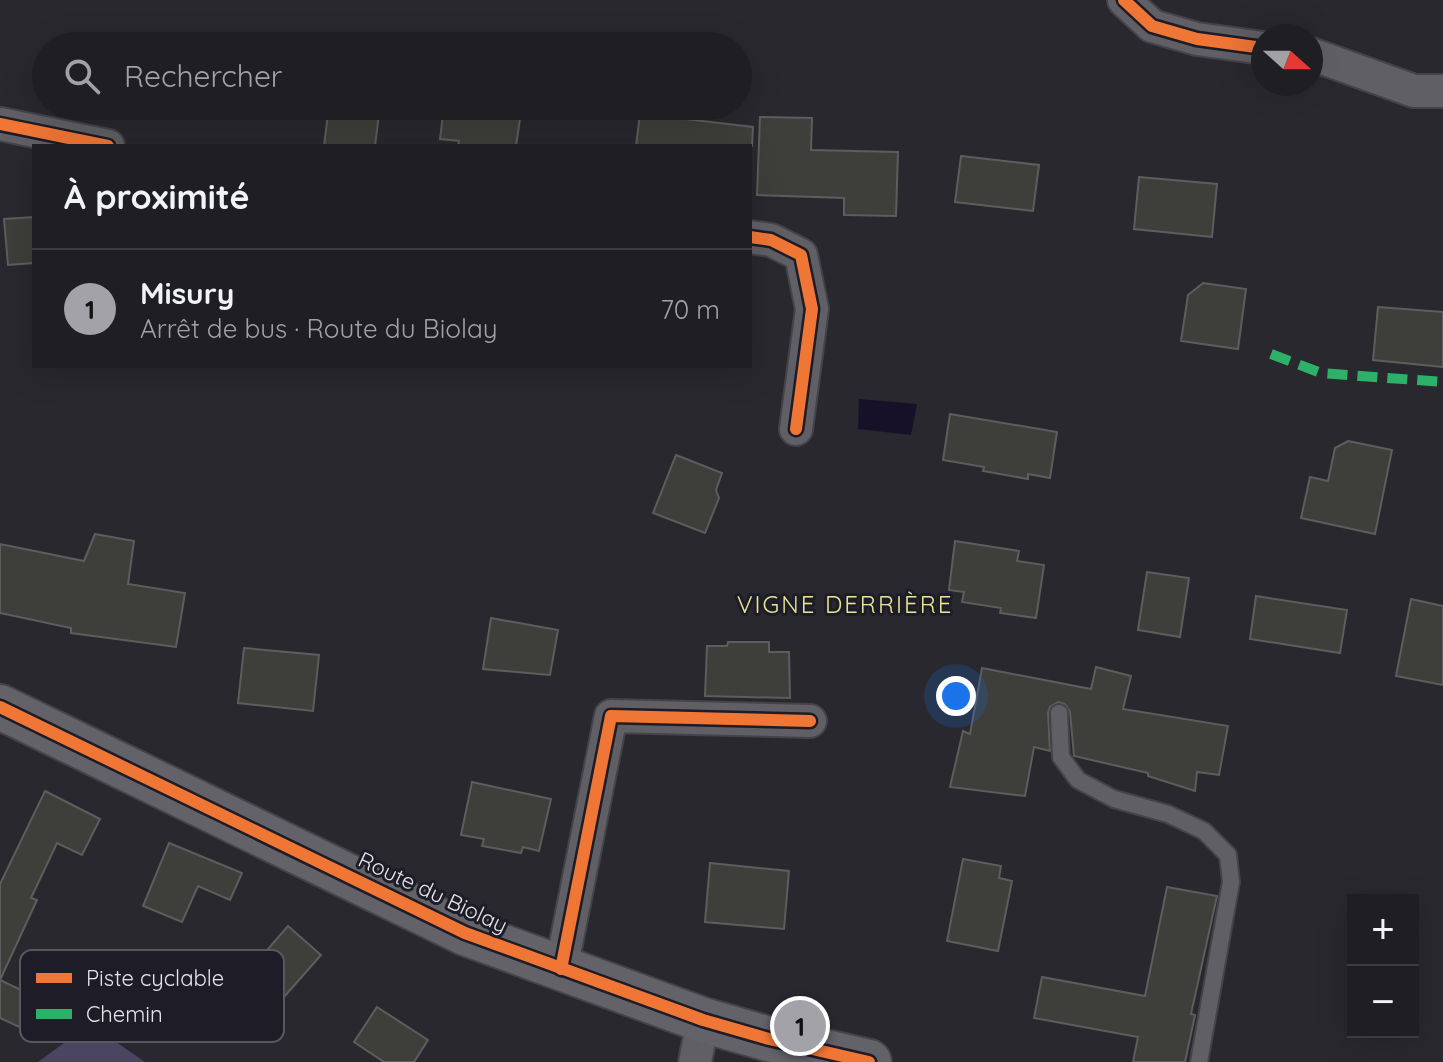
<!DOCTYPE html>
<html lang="fr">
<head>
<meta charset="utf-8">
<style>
  :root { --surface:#1f1e22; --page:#27272a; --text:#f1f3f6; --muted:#a1a2a5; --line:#3c3c40; --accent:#a3a2a9 }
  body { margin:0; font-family:Quicksand,sans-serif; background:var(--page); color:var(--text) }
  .controls { position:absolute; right:24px; bottom:24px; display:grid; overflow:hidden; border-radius:0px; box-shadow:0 8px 32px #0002 }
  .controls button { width:72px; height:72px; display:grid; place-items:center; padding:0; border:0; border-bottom:2px solid var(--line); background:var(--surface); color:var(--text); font:40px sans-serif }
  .compass { position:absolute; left:1251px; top:24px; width:72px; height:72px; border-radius:50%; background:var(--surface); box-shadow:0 8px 32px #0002; rotate:111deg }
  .you { position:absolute; left:956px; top:696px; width:28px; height:28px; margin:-20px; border:6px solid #fff; border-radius:50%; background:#1a73e8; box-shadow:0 0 0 12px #1a73e833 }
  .badge { display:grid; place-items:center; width:52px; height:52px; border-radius:50%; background:var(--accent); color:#111; font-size:26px; font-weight:700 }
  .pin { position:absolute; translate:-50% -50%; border:4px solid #fff; box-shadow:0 2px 8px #0006 }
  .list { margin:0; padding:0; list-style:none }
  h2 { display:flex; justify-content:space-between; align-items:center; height:104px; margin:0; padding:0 32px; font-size:34px }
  h2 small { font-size:26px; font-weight:400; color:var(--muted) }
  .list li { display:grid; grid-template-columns:52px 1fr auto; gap:24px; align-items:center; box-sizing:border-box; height:120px; padding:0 32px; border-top:2px solid var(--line) }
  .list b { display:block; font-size:30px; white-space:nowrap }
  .list p { margin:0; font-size:26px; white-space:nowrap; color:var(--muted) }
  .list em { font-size:26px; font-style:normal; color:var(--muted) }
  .icon { flex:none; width:44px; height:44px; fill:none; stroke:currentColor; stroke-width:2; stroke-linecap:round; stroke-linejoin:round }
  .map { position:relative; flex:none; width:1443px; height:1062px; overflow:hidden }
  .search { position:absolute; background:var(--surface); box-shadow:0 8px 32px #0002; left:32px; top:32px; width:720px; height:88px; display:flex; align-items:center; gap:20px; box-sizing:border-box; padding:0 28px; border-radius:44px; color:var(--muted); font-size:30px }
  .panel { position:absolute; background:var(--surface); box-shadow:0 8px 32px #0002; left:32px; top:144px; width:720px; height:224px; border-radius:0px }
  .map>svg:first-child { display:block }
</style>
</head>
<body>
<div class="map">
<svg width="1443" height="1062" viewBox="0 0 1443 1062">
  <rect width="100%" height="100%" fill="#29282e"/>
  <!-- forest -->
  <polygon fill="#4a4662" points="90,1024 145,1062 38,1062"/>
  <!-- water -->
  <polygon fill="#161129" points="859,399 917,404 911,435 858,429"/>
  <!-- building -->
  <g fill="#3e3e3a" stroke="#5e5d5d" stroke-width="2">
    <polygon points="329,106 380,106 375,146 324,146"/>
    <polygon points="444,106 522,106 516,146 458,146 459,141 440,139"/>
    <polygon points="641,106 678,106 676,118 753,127 752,146 636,146"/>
    <polygon points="760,117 812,118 811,150 898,152 896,216 844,215 844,198 757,195"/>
    <polygon points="961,156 1039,165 1033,211 955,202"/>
    <polygon points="1139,177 1217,184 1212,237 1134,229"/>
    <polygon points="34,217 34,263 8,265 4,219"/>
    <polygon points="1203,283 1246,289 1238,349 1181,341 1188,295"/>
    <polygon points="1378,307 1443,312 1443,367 1373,360"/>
    <polygon points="950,414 1057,432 1050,478 1028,474 1028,479 983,471 984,467 943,460"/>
    <polygon points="1348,441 1392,450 1375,534 1301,518 1310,477 1328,481 1335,448"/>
    <polygon points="676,455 722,473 716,490 719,498 705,533 653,513"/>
    <polygon points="95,534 134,541 128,584 185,593 176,647 71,633 71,628 0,613 0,544 84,561"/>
    <polygon points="955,541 1019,551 1017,561 1044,565 1036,618 1000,613 1001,608 962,602 964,592 949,590"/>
    <polygon points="1147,572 1189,578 1180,637 1138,630"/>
    <polygon points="1256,596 1347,610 1340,653 1250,639"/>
    <polygon points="1411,599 1443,606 1443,685 1396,676"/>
    <polygon points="491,618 558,630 550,675 483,669"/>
    <polygon points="728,642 769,642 769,652 789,652 790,698 705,696 707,646 727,646"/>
    <polygon points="244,648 319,655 313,711 238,703"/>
    <polygon points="1096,667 1131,676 1123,709 1228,726 1219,775 1197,772 1195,791 1148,776 1148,773 1074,756 1070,712 1065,704 1058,702 1050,707 1048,713 1050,751 1034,747 1025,796 950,787 963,731 970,734 982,668 1091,689"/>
    <polygon points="472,782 551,799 539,851 523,847 521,853 482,846 484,839 461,835"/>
    <polygon points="45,791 100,819 82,855 57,843 31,898 37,900 0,980 44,1001 30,1032 0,1018 0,884"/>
    <polygon points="169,843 242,873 230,900 198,886 182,922 143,906"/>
    <polygon points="963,859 1001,866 999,878 1012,881 998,951 947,941"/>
    <polygon points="710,863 789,871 784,929 705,922"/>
    <polygon points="1167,887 1217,896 1191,1014 1195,1015 1185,1062 1133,1062 1138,1037 1034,1018 1042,977 1145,996"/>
    <polygon points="288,926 321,955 269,1014 236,986"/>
    <polygon points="377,1007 428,1040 414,1062 384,1062 354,1042"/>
  </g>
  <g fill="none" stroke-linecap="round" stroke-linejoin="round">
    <defs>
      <polyline id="lane" points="1059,713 1061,757 1078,780 1114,799 1168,814 1204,831 1228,855 1231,882 1199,1062"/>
      <g id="street">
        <polyline points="1124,0 1152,26 1197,39 1263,48"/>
        <polyline points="1311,54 1414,91 1443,91"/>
        <polyline points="0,124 108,146"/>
        <polyline points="750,237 771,240 801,255 812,309 796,429"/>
        <polyline points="561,969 611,716 810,721"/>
        <polyline points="695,1062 703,1020"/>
      </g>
      <polyline id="secondary" points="0,707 465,933 703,1020 769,1039 869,1062"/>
    </defs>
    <!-- lane casing -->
    <use href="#lane" stroke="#444348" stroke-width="20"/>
    <!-- street casing -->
    <use href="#street" stroke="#444348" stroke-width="36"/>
    <!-- secondary casing -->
    <use href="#secondary" stroke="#444348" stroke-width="48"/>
    <!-- lane -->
    <use href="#lane" stroke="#605f65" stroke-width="16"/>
    <!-- street -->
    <use href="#street" stroke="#605f65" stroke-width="32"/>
    <!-- secondary -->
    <use href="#secondary" stroke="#636269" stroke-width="44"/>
    <!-- quiet -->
    <polyline stroke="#2db169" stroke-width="10" stroke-dasharray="20 10" stroke-linecap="butt" points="1271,354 1321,373 1443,382"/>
    <defs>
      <g id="cycleway">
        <polyline points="1124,0 1152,26 1197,39 1263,48"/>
        <polyline points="0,124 108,146"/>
        <polyline points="750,237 771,240 801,255 812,309 796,429"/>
        <polyline points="0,707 465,933 703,1020 769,1039 869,1062"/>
        <polyline points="561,969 611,716 810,721"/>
      </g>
    </defs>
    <!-- cycleway casing -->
    <use href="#cycleway" stroke="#1d1c27" stroke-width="17"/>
    <!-- cycleway -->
    <use href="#cycleway" stroke="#f07635" stroke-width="12"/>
  </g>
  <g text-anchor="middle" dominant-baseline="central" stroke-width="6" stroke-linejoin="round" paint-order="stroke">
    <!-- street labels -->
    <g font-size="22" fill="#e4e3eb" stroke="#1d1c27">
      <text transform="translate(433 892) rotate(25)">Route du Biolay</text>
    </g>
    <!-- neighbourhood labels -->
    <g font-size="24" letter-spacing="2" fill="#e6e596" stroke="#1d1c27">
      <text x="845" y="604">VIGNE DERRIÈRE</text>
    </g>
  </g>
  <!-- legend -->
  <rect x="20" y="950" width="264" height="92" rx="12" fill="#1d1c27" stroke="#595862" stroke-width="2"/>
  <rect x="36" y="973" width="36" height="10" fill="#f07635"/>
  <rect x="36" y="1009" width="36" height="10" fill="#2db169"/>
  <g font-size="22" fill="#e4e3eb">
    <text x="86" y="986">Piste cyclable</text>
    <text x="86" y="1022">Chemin</text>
  </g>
</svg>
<div class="controls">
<button>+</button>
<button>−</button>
</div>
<svg class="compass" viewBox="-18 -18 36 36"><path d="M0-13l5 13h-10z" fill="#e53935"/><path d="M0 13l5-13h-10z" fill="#a1a2a5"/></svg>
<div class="you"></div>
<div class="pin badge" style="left:800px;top:1026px">1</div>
<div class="search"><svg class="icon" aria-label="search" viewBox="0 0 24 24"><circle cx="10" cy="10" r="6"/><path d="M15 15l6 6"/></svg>Rechercher</div>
<section class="panel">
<h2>À proximité<small></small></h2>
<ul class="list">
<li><span class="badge">1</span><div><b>Misury</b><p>Arrêt de bus · Route du Biolay</p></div><em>70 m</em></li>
</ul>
</section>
</div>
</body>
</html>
